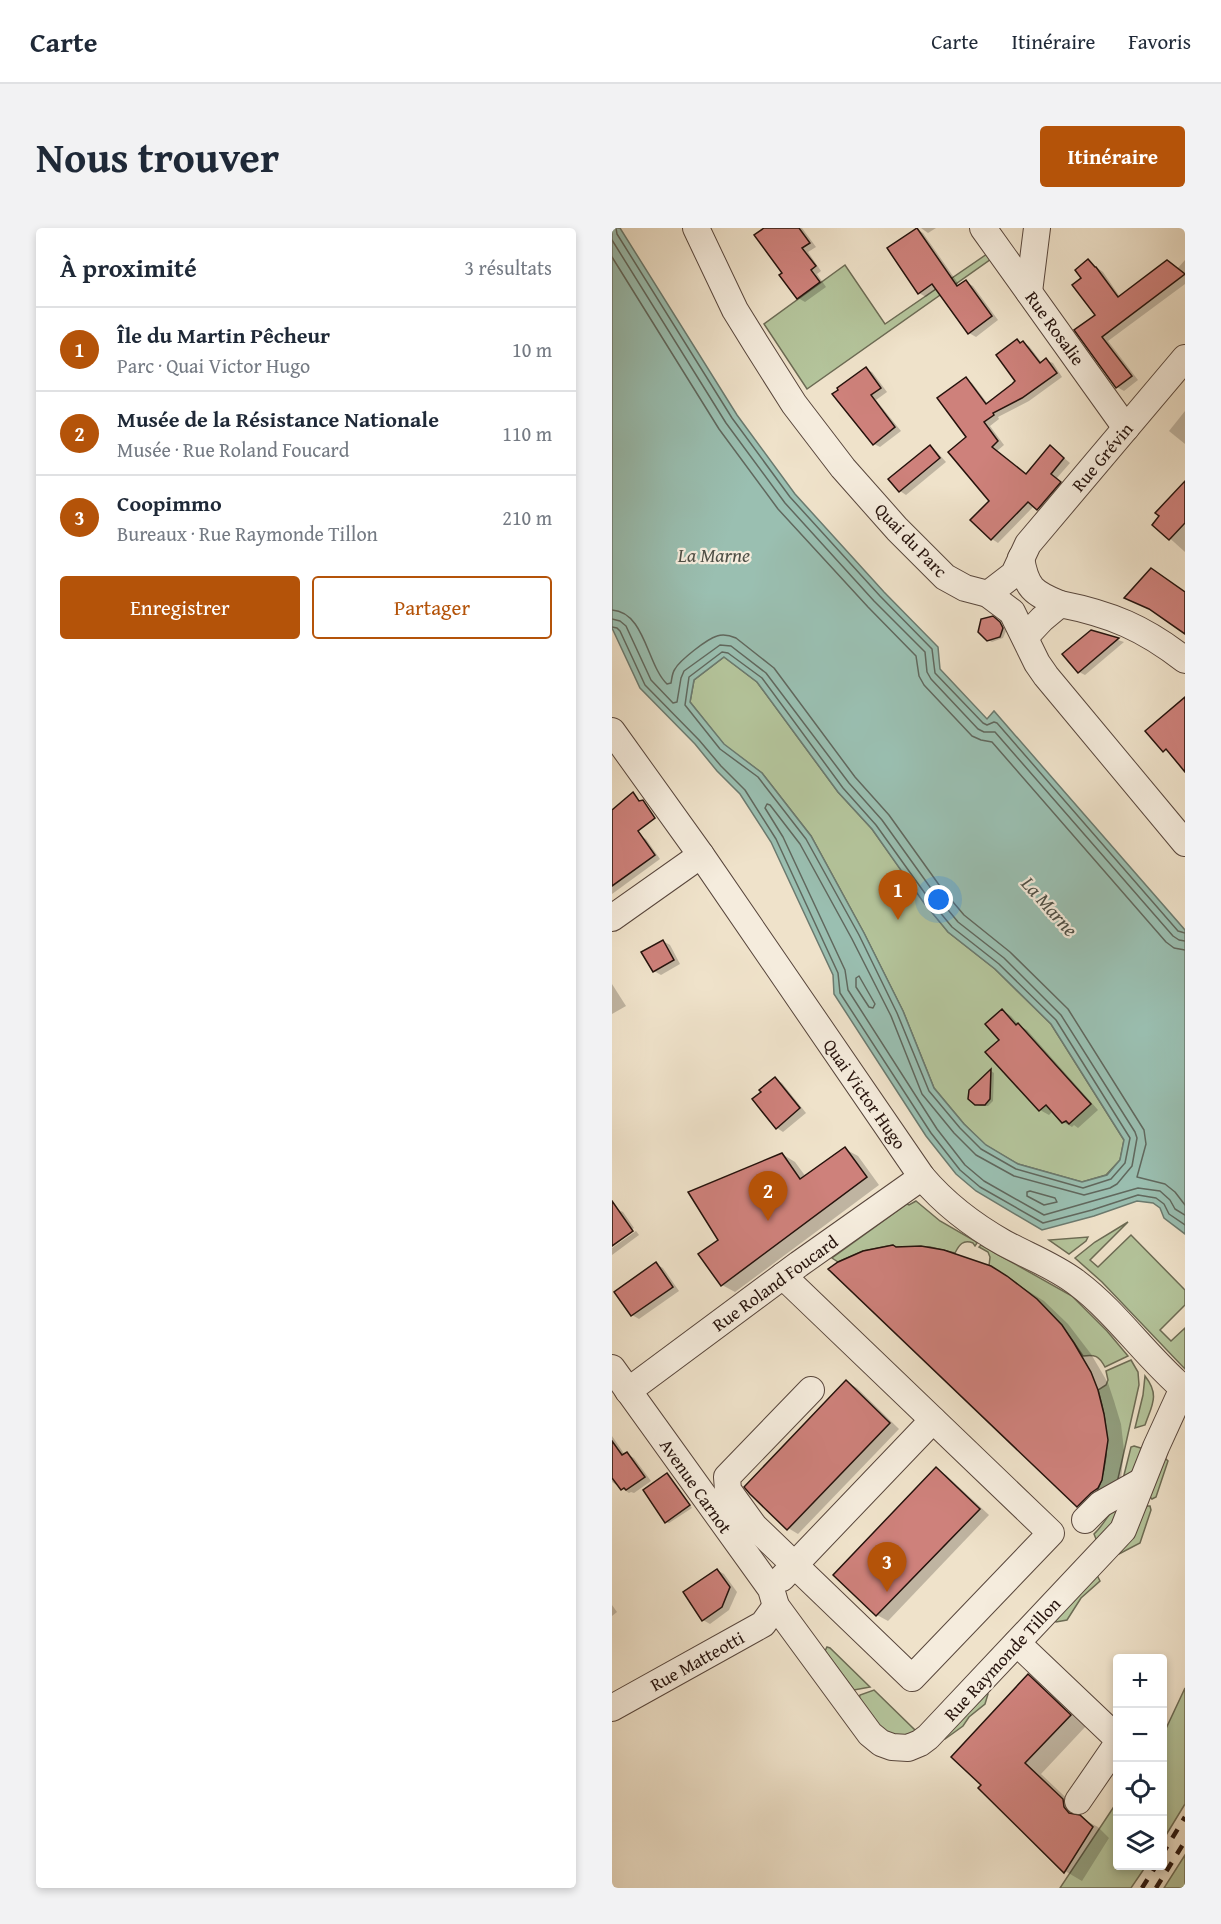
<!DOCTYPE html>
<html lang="fr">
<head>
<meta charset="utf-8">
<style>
  :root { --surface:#fff; --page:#f2f2f3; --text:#1f2937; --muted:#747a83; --line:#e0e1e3; --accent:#b45309 }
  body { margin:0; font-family:"Gentium Book Plus",serif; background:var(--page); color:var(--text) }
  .controls { position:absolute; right:18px; bottom:18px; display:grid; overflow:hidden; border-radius:6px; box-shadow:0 3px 9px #0003 }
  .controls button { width:54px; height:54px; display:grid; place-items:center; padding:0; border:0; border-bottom:2px solid var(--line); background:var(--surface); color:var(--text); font:30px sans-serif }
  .you { position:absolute; left:327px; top:672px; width:21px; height:21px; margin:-15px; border:4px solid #fff; border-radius:50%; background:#1a73e8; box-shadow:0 0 0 9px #1a73e833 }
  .badge { display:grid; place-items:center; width:39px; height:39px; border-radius:50%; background:var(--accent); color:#fff; font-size:20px; font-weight:700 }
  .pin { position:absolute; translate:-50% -50px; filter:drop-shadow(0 2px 3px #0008) }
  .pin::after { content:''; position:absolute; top:32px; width:21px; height:18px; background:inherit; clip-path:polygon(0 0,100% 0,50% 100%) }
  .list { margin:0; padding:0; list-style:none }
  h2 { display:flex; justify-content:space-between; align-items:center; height:78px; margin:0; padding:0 24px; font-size:26px }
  h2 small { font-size:20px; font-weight:400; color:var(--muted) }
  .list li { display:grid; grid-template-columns:39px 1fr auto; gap:18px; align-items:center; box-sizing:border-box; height:84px; padding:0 24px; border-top:2px solid var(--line) }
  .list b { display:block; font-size:22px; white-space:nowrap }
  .list p { margin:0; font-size:20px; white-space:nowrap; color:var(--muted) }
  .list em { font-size:20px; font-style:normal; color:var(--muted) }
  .actions { display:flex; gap:12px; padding:18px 24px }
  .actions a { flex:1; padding:14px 0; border:2px solid var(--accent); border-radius:6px; text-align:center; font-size:21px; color:var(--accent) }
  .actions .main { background:var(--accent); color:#fff }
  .icon { flex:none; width:33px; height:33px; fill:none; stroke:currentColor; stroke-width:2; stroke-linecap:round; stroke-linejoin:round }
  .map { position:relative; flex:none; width:573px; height:1660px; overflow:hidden; border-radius:6px }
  header { display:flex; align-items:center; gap:36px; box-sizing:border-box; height:84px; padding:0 30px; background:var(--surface); border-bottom:2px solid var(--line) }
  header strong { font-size:28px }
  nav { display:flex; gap:33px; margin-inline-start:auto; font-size:21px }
  .intro { display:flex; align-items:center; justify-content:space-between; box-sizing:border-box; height:144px; padding:0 36px }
  h1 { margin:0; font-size:42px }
  .button { padding:15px 27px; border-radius:6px; background:var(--accent); color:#fff; font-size:21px; font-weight:700 }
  main { display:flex; gap:36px; padding:0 36px }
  aside { flex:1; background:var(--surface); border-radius:6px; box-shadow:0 3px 9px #0003 }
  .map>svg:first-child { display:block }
</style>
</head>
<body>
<header>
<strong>Carte</strong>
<nav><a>Carte</a><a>Itinéraire</a><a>Favoris</a></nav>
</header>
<div class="intro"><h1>Nous trouver</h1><a class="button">Itinéraire</a></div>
<main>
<aside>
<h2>À proximité<small>3 résultats</small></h2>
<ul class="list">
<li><span class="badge">1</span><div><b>Île du Martin Pêcheur</b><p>Parc · Quai Victor Hugo</p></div><em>10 m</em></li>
<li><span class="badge">2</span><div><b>Musée de la Résistance Nationale</b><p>Musée · Rue Roland Foucard</p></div><em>110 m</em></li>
<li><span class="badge">3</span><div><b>Coopimmo</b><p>Bureaux · Rue Raymonde Tillon</p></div><em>210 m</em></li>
</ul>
<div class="actions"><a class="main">Enregistrer</a><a>Partager</a></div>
</aside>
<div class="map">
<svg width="573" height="1660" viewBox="0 0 573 1660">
  <rect width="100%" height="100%" fill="#efe2ca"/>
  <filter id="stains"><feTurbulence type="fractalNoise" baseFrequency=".00333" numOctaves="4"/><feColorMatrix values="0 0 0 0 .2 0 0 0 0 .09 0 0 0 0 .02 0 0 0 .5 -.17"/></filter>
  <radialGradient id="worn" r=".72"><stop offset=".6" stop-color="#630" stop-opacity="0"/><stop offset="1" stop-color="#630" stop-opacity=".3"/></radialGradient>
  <!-- green -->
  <g fill="#b4c49b" stroke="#6c6b54" stroke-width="1.5">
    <polygon points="375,26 379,31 195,161 152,96 233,37 273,96"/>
    <polygon points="112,429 145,454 226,564 260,601 312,674 336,704 383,741 439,796 512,912 508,932 494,947 470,954 406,936 373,917 352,896 322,860 291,783 252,705 199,608 150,545 112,517 78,474 82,452"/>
    <path d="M 304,973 L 328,993 L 363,1013 L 365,1015 L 363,1018 L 361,1015 C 351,1011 347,1017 343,1025 L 318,1019 L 284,1019 L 281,1017 L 251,1023 L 226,1034 L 220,1030 L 295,976 L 297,977 Z"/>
    <polygon points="516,994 478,1032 486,1039 519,1007 573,1062 573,1077 548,1102 559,1113 573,1100 573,1141 490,1054 463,1030 483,1014"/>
    <polygon points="476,1009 474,1013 457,1026 437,1012"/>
    <path d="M 369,1017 L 460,1068 L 495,1103 L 516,1128 L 493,1139 C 487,1128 483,1126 471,1128 C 446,1089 417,1060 377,1038 L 378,1029 L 376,1024 L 367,1019 Z"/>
    <path d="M 519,1132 L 526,1144 L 527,1157 L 505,1255 L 483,1269 C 499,1232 497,1200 486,1162 L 494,1157 L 496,1152 L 494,1143 Z"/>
    <path d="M 533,1148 C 548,1167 540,1177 533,1197 L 523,1200 L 531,1167 Z"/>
    <polygon points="522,1218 532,1221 524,1243 511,1251 519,1219"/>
    <polygon points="553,1230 556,1233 544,1269 540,1271 537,1268"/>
    <path d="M 512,1272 L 503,1295 L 487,1312 L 484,1311 L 482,1306 C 494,1295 498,1280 512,1272 Z"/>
    <polygon points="535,1278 538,1278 539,1282 528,1315 507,1326 506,1324"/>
    <polygon points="485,1347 488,1353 469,1370 455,1392 444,1394 441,1391"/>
    <polygon points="215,1419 218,1420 258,1459 242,1462 213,1423"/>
    <polygon points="573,1460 573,1576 551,1612 551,1507"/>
    <polygon points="262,1462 305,1504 290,1509 273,1505 247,1471 248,1467"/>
    <polygon points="374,1464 376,1466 373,1476 357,1489 351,1498 333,1511 329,1510"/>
    <polygon points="505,1574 506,1638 534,1638 519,1660 448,1660"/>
    <polygon points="573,1627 573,1660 552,1660"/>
  </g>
  <!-- water -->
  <path fill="#9abfb1" stroke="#6b7a6f" stroke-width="1.5" fill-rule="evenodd" d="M 0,0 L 8,0 L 125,187 L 183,266 L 272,364 L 326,419 L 328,441 L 375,491 L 382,483 L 573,702 L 573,1006 L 552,990 L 548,980 L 541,975 L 525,973 L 482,988 L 430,1002 L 364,963 L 344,946 L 314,908 L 222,766 L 221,747 L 159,614 L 128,566 L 105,543 L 83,516 L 28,460 L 0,400 ZM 112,429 L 145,454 L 226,564 L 260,601 L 312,675 L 336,704 L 383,741 L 439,796 L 512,912 L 508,932 L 495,947 L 470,954 L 406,936 L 374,917 L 352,896 L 322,860 L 291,783 L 252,705 L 199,608 L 150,545 L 112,516 L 78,474 L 82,452 Z"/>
  <!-- shadow -->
  <g fill="#0003">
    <polygon points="154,0 190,0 204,19 196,24 209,43 205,46 214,59 193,74 186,70 172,45"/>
    <polygon points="309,0 324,0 316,5"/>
    <polygon points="305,1 311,5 348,58 354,54 361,58 386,92 364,109 357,105 325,61 314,69 307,65"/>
    <polygon points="573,32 573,56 496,113 526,152 512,163 505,159 464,102 485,87 471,50 476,33 491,44 508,69 565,41"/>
    <polygon points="405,113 417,118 430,135 434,132 441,135 450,149 417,173 386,189 387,191 378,198 392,217 385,223 415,247 444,223 458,235 444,251 454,259 432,284 422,278 386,315 380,311 360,292 379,273 356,209 354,151 360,155 376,176 405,154"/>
    <polygon points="254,141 260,144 275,164 264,172 289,203 268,219 262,216"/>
    <polygon points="573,183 573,216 557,203"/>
    <polygon points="318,219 324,223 334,234 294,267 288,263"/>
    <polygon points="573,269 573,324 542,296"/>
    <polygon points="384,392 391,397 394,403 391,410 380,414 376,412"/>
    <polygon points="479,403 512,414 473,447 467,444"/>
    <polygon points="28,608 34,611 48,631 0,666 0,627"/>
    <polygon points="51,713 58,717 68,736 49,747 42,743"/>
    <polygon points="0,756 14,778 0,786"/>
    <polygon points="390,782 399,788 408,798 415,802 486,882 466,900 462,897 460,899 451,894 441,883 437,887 428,882 389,812"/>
    <polygon points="379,843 382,845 381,873 376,878 368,878 364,876 358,862"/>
    <polygon points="163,851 170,855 194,885 171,904 165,900"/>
    <polygon points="233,921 246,928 267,957 123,1064 110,1057 108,1012 170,926 183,934 194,949"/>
    <polygon points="4,981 11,984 22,1000 0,1016 0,984"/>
    <polygon points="24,1003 27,1007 0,1027 0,1020"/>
    <polygon points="44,1036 51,1040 67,1063 27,1091 20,1087"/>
    <polygon points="394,1049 432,1073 456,1096 479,1126 496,1155 502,1173 509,1196 512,1222 509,1252 483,1287 466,1277"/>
    <polygon points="235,1154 245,1160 287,1201 186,1306 176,1300"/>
    <polygon points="0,1208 13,1227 15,1226 22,1230 39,1253 22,1265 19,1264 17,1265 0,1254"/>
    <polygon points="324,1241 334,1247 377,1287 276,1393 265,1387 223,1347"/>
    <polygon points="55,1246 80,1280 57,1295 54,1294"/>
    <polygon points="105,1342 112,1346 125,1364 117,1382 98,1396 91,1392"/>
    <polygon points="0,1377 5,1384 0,1388"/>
    <polygon points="416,1448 433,1458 475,1497 429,1546 468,1583 469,1590 486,1599 497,1610 470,1653 453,1643 368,1560"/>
  </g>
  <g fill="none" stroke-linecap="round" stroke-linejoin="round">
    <!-- shore -->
    <g stroke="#60685e" stroke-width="1.5">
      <polyline points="4,0 5,6 120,190 178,269 268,368 320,421 323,445 371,495 375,497 382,494 385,495 566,703 573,705"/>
      <polyline points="0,12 114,195 173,275 262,373 313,424 315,444 319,451 366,501 372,504 383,504 561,708 567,712 573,713"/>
      <polyline points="0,29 107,201 166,281 256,379 304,428 307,448 312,457 360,508 369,512 380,514 554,714 562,720 573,722"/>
      <path d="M 0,382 C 33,384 35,437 55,456 L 59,455 C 60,450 60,445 63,441 C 68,432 95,411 105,408 C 111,406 117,407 124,410 L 162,440 L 243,549 L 277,587 L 330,661 L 352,687 L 398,724 L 456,781 L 532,902 L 534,916 L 525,949 L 553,956 L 563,964 L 573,977"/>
      <polyline points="0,391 8,393 14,398 39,452 61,475 65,474 69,450 72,443 108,417 119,418 154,445 237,555 270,592 323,666 346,694 392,730 449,787 523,904 525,910 520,938 505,956 498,960 472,967 402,948 364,927 342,905 310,866 279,788 240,711 188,616 158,577 155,576 153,580 171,609 233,742 236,762 325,901 353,937 372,953 432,987 526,960 548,963 558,972 563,981 573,987"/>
      <polyline points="0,399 5,400 8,403 33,457 87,512 109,538 133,562 164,611 226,745 228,765 319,905 348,942 368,959 431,995 480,982 526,967 544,970 552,976 557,986 573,997"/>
      <polygon points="110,424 116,425 150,450 231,560 264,597 317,671 340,699 387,736 444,792 518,910 513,935 499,951 471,960 404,941 369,921 348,900 317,863 285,785 247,707 194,611 146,549 108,521 73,477 77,449"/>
      <polygon points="247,748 263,776 261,780 257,779 244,759 244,750"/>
      <polygon points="418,963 443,970 445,974 432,977 415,968 415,964"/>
    </g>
  </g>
  <!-- building -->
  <g fill="#ce817b" stroke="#25120c" stroke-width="1.5">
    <polygon points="152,0 187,0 198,15 190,20 204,38 199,42 208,54 185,71 167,47 170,45 142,7"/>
    <polygon points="305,0 345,58 354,52 380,88 356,106 320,56 306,66 275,20"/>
    <polygon points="476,31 483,39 484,39 506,69 555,32 573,46 490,109 520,148 504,160 462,102 483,87 460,57 469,50 463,42"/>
    <polygon points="405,111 408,115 411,113 428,135 434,130 445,145 410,170 381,185 382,187 372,194 386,213 380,219 414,246 438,217 452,230 439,246 449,254 425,282 416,274 379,312 358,292 377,273 336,224 354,209 325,170 354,149 374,176 400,156 403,153 384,127"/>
    <polygon points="254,139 269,160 259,167 283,199 261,217 220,166 226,162 225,160"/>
    <polygon points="318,217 328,230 287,264 276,251"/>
    <polygon points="573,253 573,295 557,312 540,297 547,288 543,285"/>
    <polygon points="539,340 573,364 573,406 537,381 512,370"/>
    <polygon points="381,388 388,394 391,400 388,409 375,413 366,404 369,391"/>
    <polygon points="479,402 507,410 466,445 450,426"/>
    <polygon points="573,469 573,544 554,521 551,524 533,503"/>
    <polygon points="21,564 27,573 31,572 43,590 26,603 43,627 0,658 0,582"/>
    <polygon points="51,712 62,732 41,744 29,724"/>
    <polygon points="390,781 404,797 406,795 479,876 457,896 454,893 450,895 434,877 427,883 373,824 387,812 373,796"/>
    <polygon points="379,841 378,871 373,877 363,877 356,871 357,862"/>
    <polygon points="163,849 188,880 164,901 140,871 149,864 147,862"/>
    <polygon points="233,919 255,949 109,1058 86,1026 106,1012 76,964 170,925 188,951"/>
    <polygon points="0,973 21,1003 0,1018"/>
    <polygon points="281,1017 284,1019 309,1018 332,1022 379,1038 395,1048 425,1071 450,1097 462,1115 479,1144 486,1162 492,1186 496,1212 490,1252 486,1260 479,1265 465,1279 216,1041 226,1034 251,1023"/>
    <polygon points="44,1034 61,1059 19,1088 2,1064"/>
    <polygon points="234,1152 278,1195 175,1302 138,1266 132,1259"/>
    <polygon points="0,1213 10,1227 15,1224 33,1249 14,1262 12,1260 9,1262 0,1250"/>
    <polygon points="324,1239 368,1281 264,1388 221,1347"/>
    <polygon points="55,1245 78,1277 53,1295 31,1262"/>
    <polygon points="105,1341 118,1359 110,1379 90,1393 71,1364"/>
    <polygon points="416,1446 459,1487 413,1535 451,1571 452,1579 457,1585 468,1587 481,1599 452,1645 366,1560 369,1557 339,1529"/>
  </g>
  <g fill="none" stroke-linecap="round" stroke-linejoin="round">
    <defs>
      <g id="minor">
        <polyline points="84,0 123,82 144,116 182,176 231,240 285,301 333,349 353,360 376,366 400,384 425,435 434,448 573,615"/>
        <polyline points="371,0 514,200"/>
        <polyline points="417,64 425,0"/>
        <path d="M 409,330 C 414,360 421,365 448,376"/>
        <polyline points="376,366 402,346 416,316 573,130"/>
        <path d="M 413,409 L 430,391 L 448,376 C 499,386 532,400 573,432"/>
        <path d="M 0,503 L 89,627 L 310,949 C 332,975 362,998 392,1015 C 416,1028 443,1038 465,1055 C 505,1085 534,1129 573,1162"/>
        <polyline points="0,690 89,627"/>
        <polyline points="171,1048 439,1305 300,1450 142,1298 116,1262 115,1249 199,1162"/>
        <polyline points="0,1140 159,1361 164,1378 258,1506 269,1515 280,1519 296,1520 308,1515 316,1509 511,1302 544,1219 571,1160"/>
        <polyline points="16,1163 187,1036 310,949"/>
        <polyline points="473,1292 489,1276 530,1253"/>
        <polyline points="170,1350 321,1192"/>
        <polyline points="405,1415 506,1511"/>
        <polyline points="0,1480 151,1396 164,1378"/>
        <polyline points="466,1573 506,1515"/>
      </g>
    </defs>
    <!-- minor casing -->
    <use href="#minor" stroke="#58463c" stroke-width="28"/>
    <!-- minor -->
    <use href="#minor" stroke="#f5ecdd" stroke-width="26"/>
    <!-- rail -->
    <g stroke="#25120c" stroke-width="4.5" stroke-dasharray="10 10" stroke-linecap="butt">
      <polyline points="550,1627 573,1589"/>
      <polyline points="530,1660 544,1638"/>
      <polyline points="544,1660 573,1613"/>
    </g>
  </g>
  <g text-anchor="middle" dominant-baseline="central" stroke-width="4.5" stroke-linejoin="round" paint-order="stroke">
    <!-- street labels -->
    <g font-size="18" fill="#25120c" stroke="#f5ecdd">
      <text transform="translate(443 100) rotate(54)">Rue Rosalie</text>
      <text transform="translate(490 229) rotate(-50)">Rue Grévin</text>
      <text transform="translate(299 312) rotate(46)">Quai du Parc</text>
      <text transform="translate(253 866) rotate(55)">Quai Victor Hugo</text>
      <text transform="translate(163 1055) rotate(-36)">Rue Roland Foucard</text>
      <text transform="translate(84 1258) rotate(55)">Avenue Carnot</text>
      <text transform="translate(390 1431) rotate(-47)">Rue Raymonde Tillon</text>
      <text transform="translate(85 1433) rotate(-29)">Rue Matteotti</text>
    </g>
    <!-- water labels -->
    <g font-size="20" font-style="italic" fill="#4e4f46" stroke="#f5ecdd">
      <text x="102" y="326">La Marne</text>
      <text transform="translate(438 678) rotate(48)">La Marne</text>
    </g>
  </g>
  <rect width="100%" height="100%" filter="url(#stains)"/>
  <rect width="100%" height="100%" fill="url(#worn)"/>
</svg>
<div class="controls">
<button>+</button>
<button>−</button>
<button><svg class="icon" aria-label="locate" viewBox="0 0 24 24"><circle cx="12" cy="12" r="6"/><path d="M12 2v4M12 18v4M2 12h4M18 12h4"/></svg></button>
<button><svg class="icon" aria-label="layers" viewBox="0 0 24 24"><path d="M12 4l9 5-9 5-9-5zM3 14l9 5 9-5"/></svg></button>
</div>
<div class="you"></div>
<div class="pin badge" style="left:286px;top:692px">1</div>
<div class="pin badge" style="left:156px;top:993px">2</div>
<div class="pin badge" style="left:275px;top:1364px">3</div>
</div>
</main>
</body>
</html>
